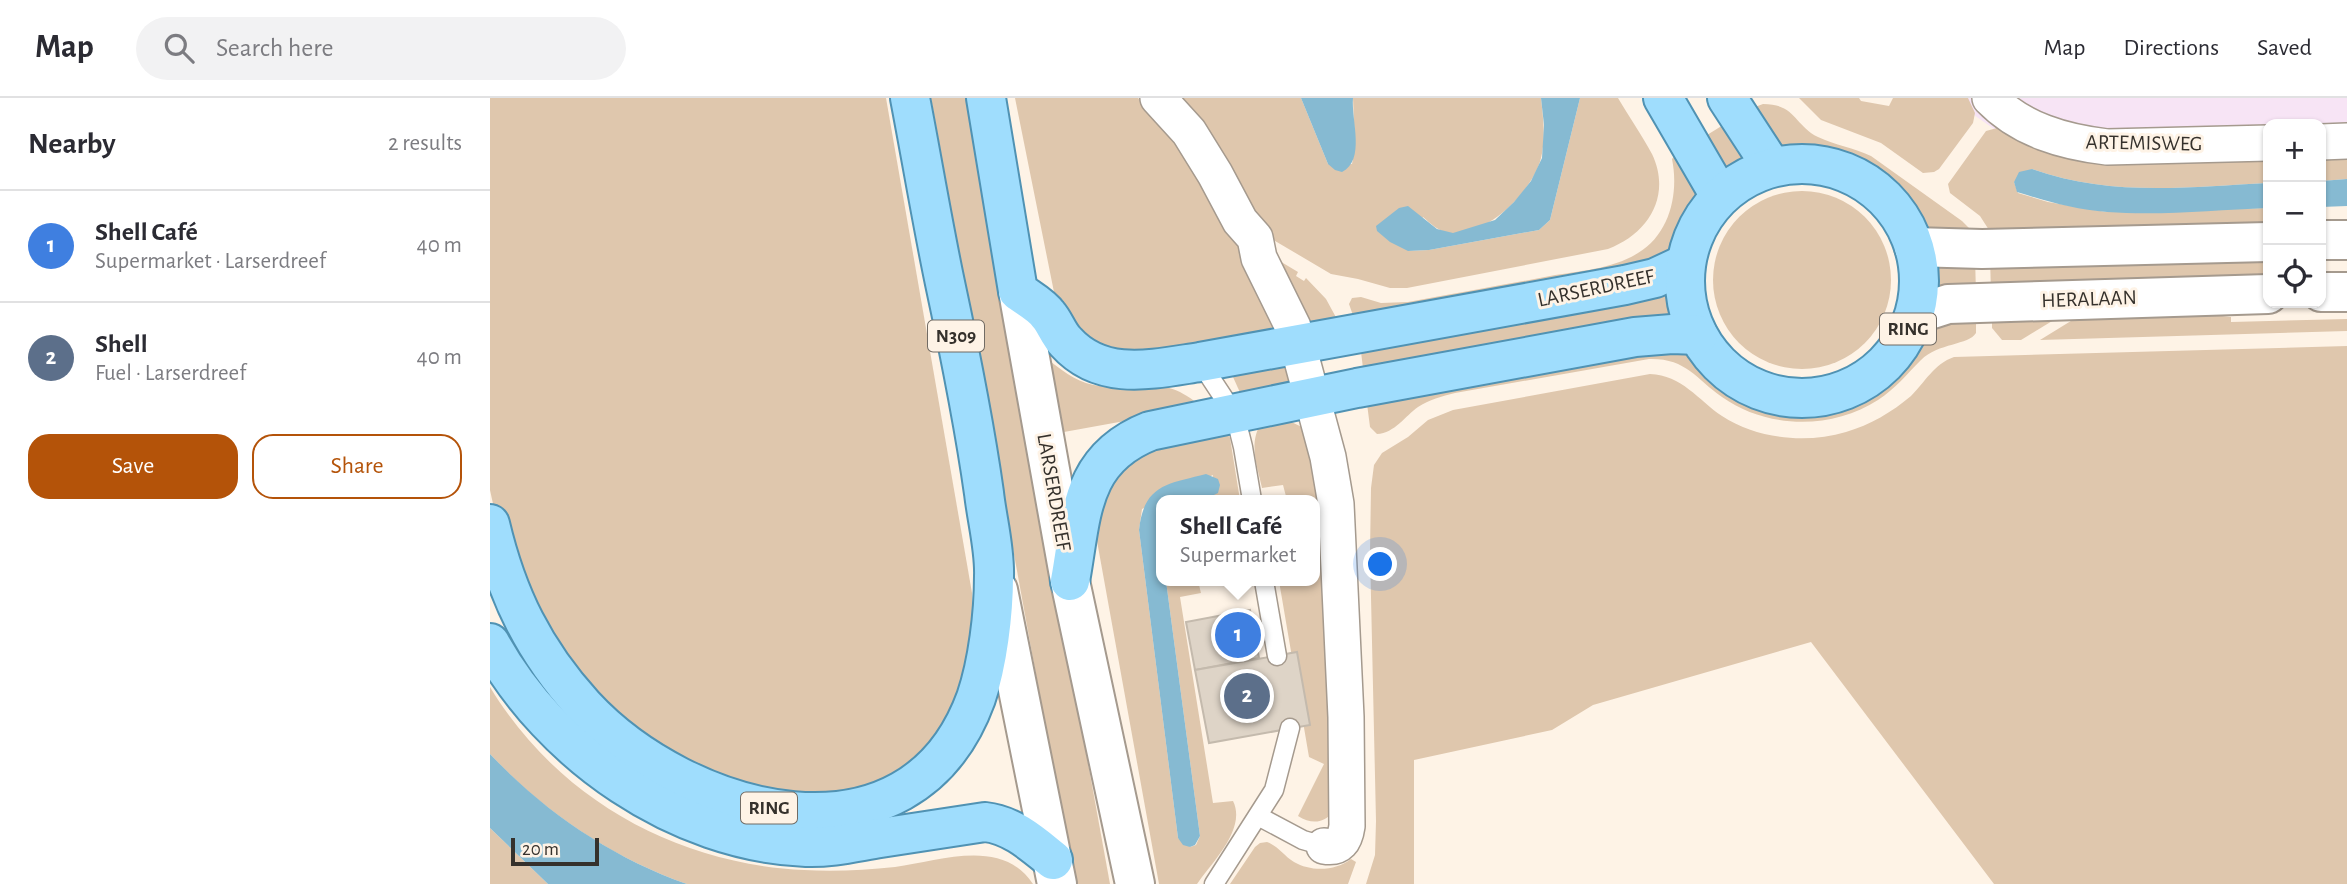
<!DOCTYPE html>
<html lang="en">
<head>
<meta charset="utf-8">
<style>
  :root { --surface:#fff; --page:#f2f2f3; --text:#2b2b33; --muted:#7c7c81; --line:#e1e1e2; --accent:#b45309 }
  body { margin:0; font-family:"Alegreya Sans",sans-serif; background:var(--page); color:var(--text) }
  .controls { position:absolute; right:21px; top:21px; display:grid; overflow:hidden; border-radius:14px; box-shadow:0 2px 5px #0004 }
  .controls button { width:63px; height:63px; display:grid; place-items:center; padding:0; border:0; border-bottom:2px solid var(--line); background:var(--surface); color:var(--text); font:35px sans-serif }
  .scale { position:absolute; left:21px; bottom:18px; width:88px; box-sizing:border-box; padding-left:7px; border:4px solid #35312c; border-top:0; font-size:19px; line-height:24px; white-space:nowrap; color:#35312c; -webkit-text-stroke:5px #fef3e6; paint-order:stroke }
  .you { position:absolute; left:891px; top:467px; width:24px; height:24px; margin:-18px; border:5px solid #fff; border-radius:50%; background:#1a73e8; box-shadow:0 0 0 10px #1a73e833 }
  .badge { display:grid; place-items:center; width:46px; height:46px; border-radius:50%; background:var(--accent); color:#fff; font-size:23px; font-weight:700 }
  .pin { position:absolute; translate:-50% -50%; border:4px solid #fff; box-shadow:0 2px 7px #0006 }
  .popup { position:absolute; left:666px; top:397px; width:164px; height:91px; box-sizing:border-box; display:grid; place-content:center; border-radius:14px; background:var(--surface); filter:drop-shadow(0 2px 5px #0005); font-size:23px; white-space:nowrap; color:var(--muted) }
  .popup b { font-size:26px; color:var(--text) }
  .popup::after { content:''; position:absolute; left:50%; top:100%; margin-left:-14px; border:14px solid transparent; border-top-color:var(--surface) }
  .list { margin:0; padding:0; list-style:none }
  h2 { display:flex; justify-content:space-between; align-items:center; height:91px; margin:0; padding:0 28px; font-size:30px }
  h2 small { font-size:23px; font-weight:400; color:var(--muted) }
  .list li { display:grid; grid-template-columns:46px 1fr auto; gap:21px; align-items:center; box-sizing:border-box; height:112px; padding:0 28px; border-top:2px solid var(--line) }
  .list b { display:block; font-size:26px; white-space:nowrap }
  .list p { margin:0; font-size:23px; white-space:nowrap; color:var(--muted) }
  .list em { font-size:23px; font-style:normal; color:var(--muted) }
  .actions { display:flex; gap:14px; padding:21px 28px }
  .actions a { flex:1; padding:16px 0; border:2px solid var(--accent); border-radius:21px; text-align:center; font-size:24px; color:var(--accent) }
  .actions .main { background:var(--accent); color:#fff }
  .icon { flex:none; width:38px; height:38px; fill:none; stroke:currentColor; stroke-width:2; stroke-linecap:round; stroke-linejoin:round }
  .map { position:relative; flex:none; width:1857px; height:786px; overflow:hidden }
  header { display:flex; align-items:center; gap:42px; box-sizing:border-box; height:98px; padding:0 35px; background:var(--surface); border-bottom:2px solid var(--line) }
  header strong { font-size:33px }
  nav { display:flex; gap:38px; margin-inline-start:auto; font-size:24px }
  .search { width:490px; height:63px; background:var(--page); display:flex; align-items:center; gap:18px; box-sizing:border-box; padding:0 24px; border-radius:38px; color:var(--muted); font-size:26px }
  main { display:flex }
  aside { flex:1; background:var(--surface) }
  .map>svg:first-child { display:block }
</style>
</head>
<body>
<header>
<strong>Map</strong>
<div class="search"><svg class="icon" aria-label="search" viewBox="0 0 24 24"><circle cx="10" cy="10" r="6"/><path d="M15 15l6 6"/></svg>Search here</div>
<nav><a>Map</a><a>Directions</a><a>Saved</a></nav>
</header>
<main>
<aside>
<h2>Nearby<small>2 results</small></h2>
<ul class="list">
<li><span class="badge" style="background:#3f7fe0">1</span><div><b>Shell Café</b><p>Supermarket · Larserdreef</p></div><em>40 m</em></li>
<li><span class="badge" style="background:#5c6f8a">2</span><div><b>Shell</b><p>Fuel · Larserdreef</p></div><em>40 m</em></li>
</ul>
<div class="actions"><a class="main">Save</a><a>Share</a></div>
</aside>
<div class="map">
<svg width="1857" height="786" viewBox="0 0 1857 786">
  <rect width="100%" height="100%" fill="#fef3e6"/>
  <!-- commercial -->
  <polygon fill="#f7e4f5" points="1467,0 1857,0 1857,63 1831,64 1831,26 1778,26 1778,66 1514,38 1474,10"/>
  <!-- green -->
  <g fill="#dfc7ad">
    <polygon points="0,0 396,0 482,495 482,559 459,632 388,692 287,701 169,656 70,564 5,415 0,392"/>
    <polygon points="441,0 477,0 620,786 584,786"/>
    <path d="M 525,0 L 648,0 C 714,58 751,154 789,232 L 680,256 L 605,249 L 566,204 Z"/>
    <path d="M 683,0 L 811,0 L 838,66 L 862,66 L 865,49 L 863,0 L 1051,0 C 1053,19 1056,41 1051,60 C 1043,93 997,139 960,135 C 948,133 941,126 933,119 L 918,153 L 939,152 L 1049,132 L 1060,122 L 1090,0 L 1128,0 C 1139,19 1152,37 1162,56 C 1182,98 1158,136 1118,151 L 917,190 L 900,190 L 868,181 L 841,176 L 770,134 Z"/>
    <polygon points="1309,0 1369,0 1371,3 1399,8 1403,0 1478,0 1485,15 1483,25 1449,71 1444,74 1433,75 1391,45 1331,22"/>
    <path d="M 1273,6 C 1306,6 1304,27 1328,39 C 1345,47 1364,50 1381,58 L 1472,123 L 1483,134 L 1434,130 L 1403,92 L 1374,70 L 1336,57 L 1291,49 L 1265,9 Z"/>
    <polygon points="1238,24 1256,60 1237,72 1209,42"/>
    <path d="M 1507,30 L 1778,60 L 1778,85 C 1697,89 1620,99 1542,71 L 1524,84 L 1528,95 L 1558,104 L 1616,114 L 1778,110 L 1778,134 L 1499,132 L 1490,118 L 1460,95 L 1458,86 L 1496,33 Z"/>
    <path d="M 1186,56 C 1193,65 1206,78 1208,88 C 1213,112 1188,147 1172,162 L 866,226 L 859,206 L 862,200 L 871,199 L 891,205 L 918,204 C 966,195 1013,187 1060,178 C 1089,173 1123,171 1148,155 C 1180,136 1189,95 1182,61 Z"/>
    <polygon points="1831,58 1857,58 1857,81 1831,83"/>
    <circle cx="1312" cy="182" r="89"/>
    <polygon points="1778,153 1778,187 1501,194 1500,160"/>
    <polygon points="1485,159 1486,195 1447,193 1444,187 1445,166"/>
    <polygon points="788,162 808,174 806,178 814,183 816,180 836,201 848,223 823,230"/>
    <polygon points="1178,194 1183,220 874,279 870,245"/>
    <polygon points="1654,209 1741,219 1741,224 1857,221 1857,233 1550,242 1602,210"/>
    <polygon points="1582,211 1531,242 1512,242 1502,230 1502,215"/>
    <path d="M 1444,223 L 1486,223 L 1486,235 C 1479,247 1448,245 1431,262 C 1417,276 1405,291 1388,302 C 1342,332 1277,331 1232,299 C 1205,280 1196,260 1159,261 L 965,295 C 952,298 939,302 928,309 C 915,318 905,335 887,336 L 880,329 L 876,298 L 1165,245 C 1177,248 1191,249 1202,254 C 1217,261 1227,280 1241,290 C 1289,321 1358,317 1400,276 C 1417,260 1427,239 1444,223 Z"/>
    <path d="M 1857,248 L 1857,786 L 1504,786 L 1321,544 L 1103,607 L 1062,632 L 924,662 L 924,786 L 876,786 L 885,757 L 886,723 L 880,454 L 881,390 L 884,367 L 892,355 L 918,339 L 938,322 L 963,312 L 1160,276 C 1192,277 1208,302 1232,318 C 1267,341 1316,346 1356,334 C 1380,327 1402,314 1421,298 C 1435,284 1444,266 1464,259 Z"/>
    <polygon points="799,258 809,292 752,299 739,270"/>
    <path d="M 561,264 C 575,275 591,286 609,288 C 653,291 674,276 712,309 L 574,334 Z"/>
    <path d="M 795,321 L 814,330 L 833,395 L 843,714 C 833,726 821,726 808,718 L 834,666 L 819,659 L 789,483 L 825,483 L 825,402 L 797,402 L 793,387 L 772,390 C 767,367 758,344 772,324 Z"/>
    <path d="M 737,336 L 740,340 L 750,402 L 705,402 L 721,399 L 723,377 L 652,411 L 649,432 L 688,740 L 700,749 L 706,747 L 710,738 L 676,483 L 708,483 L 711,495 L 690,499 L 723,705 L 743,703 C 757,731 721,765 707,786 L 669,786 L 607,443 L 606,426 L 614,393 L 647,355 Z"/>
    <path d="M 0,589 C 67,700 185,766 314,772 C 344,774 375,772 405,769 C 450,763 512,739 543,786 L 197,786 C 121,759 54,714 0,656 Z"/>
    <polygon points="0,730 58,786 0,786"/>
    <path d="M 777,744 C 788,748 794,758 804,764 C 821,774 846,773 861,761 L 866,764 L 858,786 L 740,786 L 765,749 L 770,745 Z"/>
  </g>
  <!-- water -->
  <g fill="#86bad2">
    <path d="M 811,0 L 863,0 C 861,22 876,62 852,74 L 845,72 L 838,66 Z"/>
    <polygon points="1051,0 1090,0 1060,122 1049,132 939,152 918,153 900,144 887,133 886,128 909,110 918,108 947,131 963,135 1005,122 1024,104 1041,83 1052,60 1054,27"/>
    <path d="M 1542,71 C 1620,99 1697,89 1778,85 L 1778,110 C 1725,112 1670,118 1617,114 C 1586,112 1556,103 1527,94 L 1524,84 L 1529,74 Z"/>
    <polygon points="1857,81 1857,108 1831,109 1831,83"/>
    <path d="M 716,376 L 728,381 L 730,387 L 728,395 C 711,405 690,402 671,402 L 671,483 L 676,483 L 710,738 L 705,747 L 700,749 L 693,747 L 688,740 L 649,432 C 654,386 678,386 716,376 Z"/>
    <path d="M 0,656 C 55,714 121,759 197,786 L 58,786 L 0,730 Z"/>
  </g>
  <!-- building -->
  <g fill="#ded4c7" stroke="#c4baad" stroke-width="2">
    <polygon points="760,512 769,560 705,572 696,524"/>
    <polygon points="807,554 820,627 719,645 705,572"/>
  </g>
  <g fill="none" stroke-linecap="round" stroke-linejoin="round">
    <defs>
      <g id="service">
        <polyline points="710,264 745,317 753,349 762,402"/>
        <polyline points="774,483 787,558"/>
        <polyline points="768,718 813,742 834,748"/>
        <polyline points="724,786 784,692 800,630"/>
      </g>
      <g id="minor">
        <path d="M 668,0 L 699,34 L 725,76 L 750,123 L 765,140 L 769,160 L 803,229 L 838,359 L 846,406 L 856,619 L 857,728 C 855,742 850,751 834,748"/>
        <path d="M 1500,0 C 1531,32 1574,44 1617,49 L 1778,45"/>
        <polyline points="1831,44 1857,43"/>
      </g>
      <g id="tertiary">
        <polyline points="1831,142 1857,142"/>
        <polyline points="1424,149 1492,151 1778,144"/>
        <polyline points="1831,194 1857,194"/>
        <polyline points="1423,222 1433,214 1458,206 1778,196"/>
      </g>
      <g id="secondary">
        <polyline points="528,193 580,483 645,786"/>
        <polyline points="508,492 567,786"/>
      </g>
      <g id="primary">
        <path d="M 496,0 L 528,193 C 537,200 551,207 558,217 C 565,225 568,236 576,244 C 612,284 663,271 710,264 L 1135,187 L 1165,180 L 1195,166"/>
        <polyline points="1173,0 1230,98"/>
        <polyline points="1237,0 1282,69"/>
        <circle cx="1312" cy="183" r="117"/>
        <path d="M 0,426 C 17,498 44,553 94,608 C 196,718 420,781 486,600 C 498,565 504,515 504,478 C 505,451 497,422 494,395 C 484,324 470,255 455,185 C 442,123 432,62 420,0"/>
        <path d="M 580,483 C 592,417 589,361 660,333 L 867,290 L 1145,239 L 1182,236 L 1208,237"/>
        <path d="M 0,545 C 61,656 187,744 316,749 C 341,750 365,744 390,740 C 425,735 460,729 495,724 C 522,727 542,745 563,762"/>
      </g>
    </defs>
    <!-- service casing -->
    <use href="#service" stroke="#a59a8e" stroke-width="21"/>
    <!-- minor casing -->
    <use href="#minor" stroke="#a59a8e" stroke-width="38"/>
    <!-- tertiary casing -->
    <use href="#tertiary" stroke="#a59a8e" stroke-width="42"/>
    <!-- secondary casing -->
    <use href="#secondary" stroke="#a59a8e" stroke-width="42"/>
    <!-- primary casing -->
    <use href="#primary" stroke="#5092b3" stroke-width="42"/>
    <!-- service -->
    <use href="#service" stroke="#fff" stroke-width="18"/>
    <!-- minor -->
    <use href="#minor" stroke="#fff" stroke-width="35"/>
    <!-- tertiary -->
    <use href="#tertiary" stroke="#fff" stroke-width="38"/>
    <!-- secondary -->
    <use href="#secondary" stroke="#fff" stroke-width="38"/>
    <!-- primary -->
    <use href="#primary" stroke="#9fddfd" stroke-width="38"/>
  </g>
  <g text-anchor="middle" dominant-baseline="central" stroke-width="6" stroke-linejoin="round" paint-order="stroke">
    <!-- shield labels -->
    <g fill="#fef3e6" stroke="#716b64" stroke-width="2">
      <rect x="1390" y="215.5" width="56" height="31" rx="5"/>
      <rect x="438" y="222.5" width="56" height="31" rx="5"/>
      <rect x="251" y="694.5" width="56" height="31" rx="5"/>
    </g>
    <g font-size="19" font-weight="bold" fill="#35312c">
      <text x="1418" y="231">RING</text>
      <text x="466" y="238">N309</text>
      <text x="279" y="710">RING</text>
    </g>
    <!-- street labels -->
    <g font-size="21" fill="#35312c" stroke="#fef3e6">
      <text transform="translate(1654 45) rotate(1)">ARTEMISWEG</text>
      <text transform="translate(1106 190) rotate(-12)">LARSERDREEF</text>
      <text transform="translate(1599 201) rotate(-2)">HERALAAN</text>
      <text transform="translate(564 394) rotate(80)">LARSERDREEF</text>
    </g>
  </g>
</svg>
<div class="controls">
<button>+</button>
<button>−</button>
<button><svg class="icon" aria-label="locate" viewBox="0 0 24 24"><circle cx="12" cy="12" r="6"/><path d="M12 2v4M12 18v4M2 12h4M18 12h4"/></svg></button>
</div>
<div class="scale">20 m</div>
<div class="you"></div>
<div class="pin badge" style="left:748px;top:537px;background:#3f7fe0">1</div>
<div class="popup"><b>Shell Café</b>Supermarket</div>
<div class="pin badge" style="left:757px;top:598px;background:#5c6f8a">2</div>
</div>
</main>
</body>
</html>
